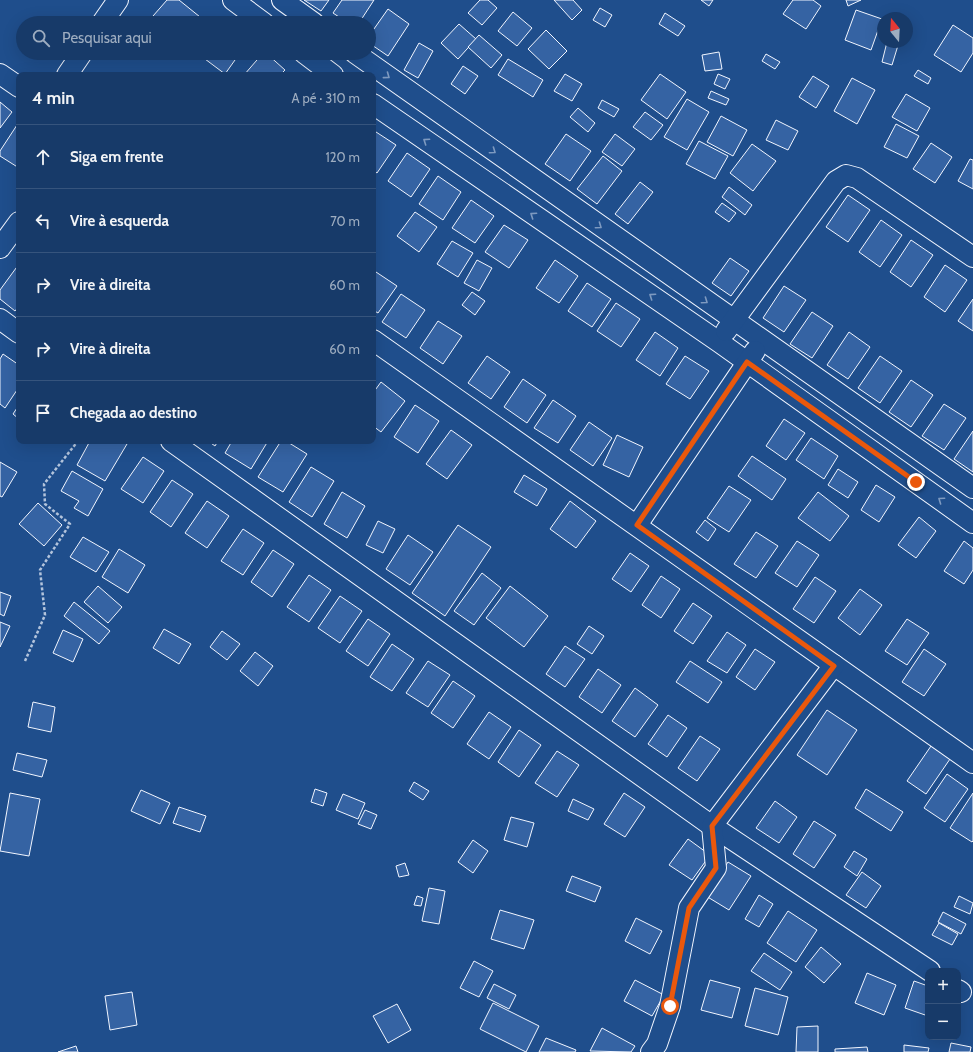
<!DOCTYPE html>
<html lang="pt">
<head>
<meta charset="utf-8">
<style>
  :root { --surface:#173a69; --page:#244571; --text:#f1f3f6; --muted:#9eadc0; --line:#36547d }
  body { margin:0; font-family:Cabin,sans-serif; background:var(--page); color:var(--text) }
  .controls { position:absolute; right:12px; bottom:12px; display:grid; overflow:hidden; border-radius:8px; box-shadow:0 4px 16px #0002 }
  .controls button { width:36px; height:36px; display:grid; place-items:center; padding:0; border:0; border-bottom:1px solid var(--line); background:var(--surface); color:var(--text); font:20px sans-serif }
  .compass { position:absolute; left:877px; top:12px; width:36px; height:36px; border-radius:50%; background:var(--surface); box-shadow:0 4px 16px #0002; rotate:342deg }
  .stop { position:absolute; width:12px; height:12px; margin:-9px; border:3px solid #ea580c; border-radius:50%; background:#fff }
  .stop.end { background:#ea580c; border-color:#fff; box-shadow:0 1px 4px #0008 }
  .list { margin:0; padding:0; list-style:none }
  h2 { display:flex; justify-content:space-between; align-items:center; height:52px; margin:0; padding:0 16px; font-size:17px }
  h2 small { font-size:13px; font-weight:400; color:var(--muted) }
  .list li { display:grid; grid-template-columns:26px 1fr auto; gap:12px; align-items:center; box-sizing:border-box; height:64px; padding:0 16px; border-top:1px solid var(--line) }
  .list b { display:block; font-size:15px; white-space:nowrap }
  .list em { font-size:13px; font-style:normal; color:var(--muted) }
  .icon { flex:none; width:22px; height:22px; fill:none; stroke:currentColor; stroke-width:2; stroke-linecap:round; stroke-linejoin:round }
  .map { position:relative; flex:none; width:973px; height:1052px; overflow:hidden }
  .search { position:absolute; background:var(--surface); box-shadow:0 4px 16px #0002; left:16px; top:16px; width:360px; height:44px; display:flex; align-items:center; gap:10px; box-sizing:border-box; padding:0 14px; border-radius:22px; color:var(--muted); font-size:15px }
  .panel { position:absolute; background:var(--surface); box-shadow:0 4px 16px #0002; left:16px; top:72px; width:360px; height:372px; border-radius:8px }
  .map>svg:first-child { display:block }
</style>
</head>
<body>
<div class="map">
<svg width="973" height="1052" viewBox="0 0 973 1052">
  <rect width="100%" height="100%" fill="#1f4e8c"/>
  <!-- building -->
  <g fill="#3563a3" stroke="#f2f6ff">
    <polygon points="167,0 179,0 205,21 203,23 162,23 153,16"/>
    <polygon points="304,0 329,0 321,11"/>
    <polygon points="342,0 374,0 359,23 348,23 333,13"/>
    <polygon points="480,0 488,0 497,8 482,25 468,13"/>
    <polygon points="554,0 573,0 582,10 572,20"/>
    <polygon points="701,0 713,0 709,6"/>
    <polygon points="793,0 813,0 821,6 806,29 783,14"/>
    <polygon points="846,0 861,0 848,6"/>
    <polygon points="600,8 612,15 605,27 593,20"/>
    <polygon points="388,9 409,24 388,56 369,43 369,36"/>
    <polygon points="856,10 882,19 871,50 845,40"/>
    <polygon points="513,12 532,28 517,46 498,31"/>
    <polygon points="665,13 685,26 678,36 659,24"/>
    <polygon points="459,24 476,39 458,59 441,43"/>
    <polygon points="953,25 973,38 973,53 961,72 934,55"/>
    <polygon points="546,30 567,51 549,69 528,49"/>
    <polygon points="479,35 502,55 491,68 468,47"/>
    <polygon points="887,42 899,42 892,65 882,62"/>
    <polygon points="419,43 433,51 418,78 404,70"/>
    <polygon points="719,52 722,69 705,71 702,55"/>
    <polygon points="182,53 191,53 187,58"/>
    <polygon points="210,53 240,53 225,74 205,59"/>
    <polygon points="263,53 266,53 285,70 280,75 244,75"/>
    <polygon points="766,54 780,62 775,69 762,61"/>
    <polygon points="508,59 543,80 533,97 498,75"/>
    <polygon points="463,66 478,76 465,94 451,84"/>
    <polygon points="918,70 931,78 928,84 914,76"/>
    <polygon points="565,74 582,84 572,101 554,91"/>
    <polygon points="660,74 686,92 667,119 641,100"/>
    <polygon points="718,74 730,79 725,89 714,84"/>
    <polygon points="813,76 829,86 816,108 799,97"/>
    <polygon points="852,78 875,90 857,124 834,111"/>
    <polygon points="711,91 729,99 726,105 708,98"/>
    <polygon points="906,94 930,108 917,131 892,117"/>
    <polygon points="687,99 709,112 687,150 664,137"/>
    <polygon points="602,100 619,109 614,117 598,108"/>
    <polygon points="0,102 12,112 0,128"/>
    <polygon points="578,108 595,123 588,132 570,117"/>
    <polygon points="645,112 663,125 651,140 633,127"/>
    <polygon points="721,116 747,130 733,156 707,142"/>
    <polygon points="776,120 798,131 788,150 766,140"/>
    <polygon points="896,124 919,136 907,158 884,147"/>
    <polygon points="17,125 19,126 19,168 0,156 0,151"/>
    <polygon points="373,130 396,145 377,173 373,170"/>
    <polygon points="566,134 591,151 570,181 545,164"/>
    <polygon points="615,134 635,149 622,166 602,152"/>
    <polygon points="699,141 728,156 715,179 686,164"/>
    <polygon points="931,143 952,157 935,183 913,169"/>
    <polygon points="752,144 776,161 753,191 730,173"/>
    <polygon points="407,153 430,169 411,197 388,181"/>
    <polygon points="603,156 622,171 597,204 577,189"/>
    <polygon points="970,159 973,160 973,189 958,181"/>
    <polygon points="438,176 461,192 443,220 419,204"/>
    <polygon points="640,182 653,192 628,224 615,214"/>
    <polygon points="729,187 752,205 745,215 722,197"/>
    <polygon points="848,195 870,210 848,242 826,227"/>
    <polygon points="471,200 494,216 475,243 452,228"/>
    <polygon points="722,203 736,213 729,222 715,212"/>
    <polygon points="415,212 437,227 419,252 397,236"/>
    <polygon points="881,220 902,235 880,267 859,252"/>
    <polygon points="504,225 528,240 509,268 485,252"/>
    <polygon points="911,240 933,255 911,287 890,272"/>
    <polygon points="452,241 473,253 458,277 437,264"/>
    <polygon points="730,258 749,271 731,296 712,283"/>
    <polygon points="477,260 492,268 479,291 464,283"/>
    <polygon points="555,260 578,276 559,303 536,288"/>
    <polygon points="19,264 19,306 15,311 0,299 0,290"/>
    <polygon points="945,265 967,280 945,312 924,297"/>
    <polygon points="373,270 397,286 378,313 373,310"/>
    <polygon points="587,283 611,299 592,327 568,311"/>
    <polygon points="784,286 806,300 784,332 763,318"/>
    <polygon points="472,292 485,301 475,315 462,305"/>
    <polygon points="401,294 425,310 406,338 382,322"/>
    <polygon points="973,299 973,331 958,321"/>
    <polygon points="616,303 640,319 621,347 597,331"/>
    <polygon points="812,312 833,326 812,358 790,344"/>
    <polygon points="438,321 462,336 443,364 420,348"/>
    <polygon points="655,332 678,348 660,376 636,360"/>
    <polygon points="849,332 870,347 848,379 827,365"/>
    <polygon points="3,354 19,365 19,387 5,408 0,404 0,359"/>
    <polygon points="487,356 510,372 491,399 468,383"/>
    <polygon points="685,356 709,371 690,399 666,384"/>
    <polygon points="880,356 902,371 880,403 858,388"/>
    <polygon points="523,379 546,395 527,423 504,407"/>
    <polygon points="911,380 933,395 911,427 889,412"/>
    <polygon points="381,382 405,401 381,432 373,426 373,393"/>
    <polygon points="553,400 576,416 558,443 534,428"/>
    <polygon points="944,404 966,418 944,450 922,436"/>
    <polygon points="19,405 19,419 13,414"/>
    <polygon points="415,405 439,421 418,453 394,437"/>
    <polygon points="784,419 805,433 786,460 766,446"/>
    <polygon points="589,422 612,438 593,466 570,450"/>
    <polygon points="451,430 472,445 447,479 426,464"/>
    <polygon points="973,431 973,472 954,459"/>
    <polygon points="617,435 643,447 629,477 603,465"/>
    <polygon points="811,438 838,456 824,479 796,460"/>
    <polygon points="90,441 122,441 127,444 105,481 77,465"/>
    <polygon points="208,441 218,441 215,446"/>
    <polygon points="232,441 268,441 251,469 225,453"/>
    <polygon points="281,441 286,441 307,454 283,492 258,477"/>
    <polygon points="752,456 786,479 772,500 738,476"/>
    <polygon points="143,457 164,471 143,503 121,489"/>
    <polygon points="0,462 17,472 2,497 0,496"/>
    <polygon points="311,467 334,481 312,517 289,502"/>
    <polygon points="838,469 858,482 848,498 828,485"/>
    <polygon points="72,471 103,489 88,516 74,508 79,501 61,491"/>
    <polygon points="524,475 547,489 537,506 514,492"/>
    <polygon points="172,480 193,494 171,527 150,512"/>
    <polygon points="876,485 895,497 879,522 861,510"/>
    <polygon points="729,486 751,500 729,532 707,518"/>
    <polygon points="342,492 365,506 347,538 324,524"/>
    <polygon points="818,492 849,516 830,541 798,518"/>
    <polygon points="207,501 229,516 207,548 185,533"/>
    <polygon points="570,501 596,521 576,548 550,529"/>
    <polygon points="38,503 62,525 44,546 19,524"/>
    <polygon points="919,517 936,531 916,558 898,545"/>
    <polygon points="705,520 716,529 708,541 696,532"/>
    <polygon points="378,521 395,529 383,553 366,545"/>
    <polygon points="458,525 491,547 445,616 412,593"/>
    <polygon points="243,529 264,543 243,575 221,561"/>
    <polygon points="756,532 778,546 756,578 734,564"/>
    <polygon points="408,535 433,552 410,585 386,569"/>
    <polygon points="83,537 109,552 96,572 70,557"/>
    <polygon points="797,541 819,555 797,587 775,573"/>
    <polygon points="964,541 973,548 973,570 964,584 944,571"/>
    <polygon points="119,549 145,565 128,593 102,577"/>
    <polygon points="273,550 294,564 272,597 251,582"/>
    <polygon points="630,553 649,566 631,592 612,579"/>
    <polygon points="482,573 501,588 474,625 454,611"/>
    <polygon points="309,575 331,590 309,622 287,607"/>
    <polygon points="661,576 680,589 661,618 642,605"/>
    <polygon points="815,577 836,591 814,623 793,609"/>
    <polygon points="98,586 122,607 108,623 84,602"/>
    <polygon points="510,586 548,616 524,647 486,618"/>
    <polygon points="860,589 882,605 860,635 838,618"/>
    <polygon points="0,592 11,596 4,616 0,614"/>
    <polygon points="340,596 362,611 340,643 318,628"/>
    <polygon points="74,602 110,631 99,644 64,616"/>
    <polygon points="693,603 712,616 693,644 674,631"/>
    <polygon points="368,619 390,634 368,666 346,651"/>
    <polygon points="907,619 929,633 907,665 885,651"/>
    <polygon points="0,622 10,626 0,647"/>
    <polygon points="589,626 604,636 592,654 577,644"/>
    <polygon points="164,629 191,644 179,664 153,648"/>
    <polygon points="63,630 83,639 73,662 53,653"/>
    <polygon points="222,631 240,644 227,660 210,647"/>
    <polygon points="727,632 746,645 727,673 707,661"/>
    <polygon points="392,644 414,659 392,691 370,677"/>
    <polygon points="565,646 585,659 565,687 546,674"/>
    <polygon points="755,649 775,662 755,690 736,677"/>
    <polygon points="924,649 946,664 924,696 902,682"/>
    <polygon points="255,652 273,666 258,686 240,671"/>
    <polygon points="428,661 450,675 428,707 406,693"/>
    <polygon points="690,661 722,682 708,703 676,682"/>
    <polygon points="598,669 621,685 602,713 579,697"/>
    <polygon points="453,681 475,696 453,728 431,713"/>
    <polygon points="635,688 658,705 635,737 612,721"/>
    <polygon points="33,702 55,707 51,732 28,727"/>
    <polygon points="827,710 857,730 827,775 797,755"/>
    <polygon points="489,712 511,727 489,759 467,744"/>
    <polygon points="668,715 687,728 667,757 648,744"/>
    <polygon points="519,730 541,745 519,777 498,762"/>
    <polygon points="700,736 720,749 697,781 678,768"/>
    <polygon points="931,746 950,759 926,794 907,781"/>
    <polygon points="557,751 579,765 557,797 535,783"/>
    <polygon points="17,753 47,760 42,777 13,770"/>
    <polygon points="947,774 968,789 945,822 924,808"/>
    <polygon points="414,782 429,791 423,800 409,791"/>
    <polygon points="315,789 327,793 323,806 311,802"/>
    <polygon points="866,789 903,812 891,831 855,808"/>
    <polygon points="141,790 170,803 160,824 131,811"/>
    <polygon points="10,793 40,799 29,856 0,851"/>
    <polygon points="624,793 645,807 625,837 604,824"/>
    <polygon points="973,793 973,841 972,842 950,828"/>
    <polygon points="343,794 365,803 358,819 336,810"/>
    <polygon points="573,799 594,809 588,820 568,811"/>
    <polygon points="775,801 797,817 779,843 756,828"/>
    <polygon points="179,807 206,816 200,832 173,823"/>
    <polygon points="365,810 377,815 371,829 358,824"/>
    <polygon points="511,817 534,823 527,847 504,840"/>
    <polygon points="814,821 836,835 814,868 793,854"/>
    <polygon points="688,839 710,855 692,880 669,865"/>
    <polygon points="473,840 488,851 473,873 458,862"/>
    <polygon points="854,851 867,859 857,876 844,867"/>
    <polygon points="728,862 751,876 729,910 706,896"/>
    <polygon points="405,863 409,875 399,877 396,866"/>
    <polygon points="862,872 881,886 866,908 846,895"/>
    <polygon points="572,876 601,887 595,902 566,891"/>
    <polygon points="429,888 445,891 439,924 422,921"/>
    <polygon points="759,895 773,904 759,927 745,919"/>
    <polygon points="417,896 423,898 421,906 414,905"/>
    <polygon points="959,896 973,903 970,914 954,907"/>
    <polygon points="500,910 534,920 524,949 491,939"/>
    <polygon points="788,911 817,930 796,962 767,943"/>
    <polygon points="943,912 966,924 961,934 938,922"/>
    <polygon points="636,918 662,931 650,954 625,941"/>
    <polygon points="939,923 958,934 952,945 932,935"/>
    <polygon points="821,947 841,964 824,983 805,967"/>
    <polygon points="764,953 792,972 780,990 751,971"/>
    <polygon points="474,961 493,971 479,997 460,988"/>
    <polygon points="867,973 896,985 884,1015 855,1003"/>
    <polygon points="635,980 664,995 652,1016 624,1001"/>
    <polygon points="710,980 740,988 732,1018 701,1010"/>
    <polygon points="914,981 928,986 928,1016 905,1008"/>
    <polygon points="494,984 516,995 509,1009 487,998"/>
    <polygon points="755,988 788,997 778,1035 745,1026"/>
    <polygon points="132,992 137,1025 110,1030 105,996"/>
    <polygon points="493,1003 539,1026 526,1052 480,1029"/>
    <polygon points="397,1004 411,1030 388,1043 373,1016"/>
    <polygon points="818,1026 818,1052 796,1052 797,1027"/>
    <polygon points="602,1028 635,1046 631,1052 590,1051"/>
    <polygon points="546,1038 576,1050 575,1052 539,1052"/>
    <polygon points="951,1043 971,1047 970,1052 949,1052"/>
    <polygon points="904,1045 929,1048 928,1052 904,1052"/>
    <polygon points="76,1046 78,1052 58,1052"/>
    <polygon points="867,1047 868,1052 835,1052 835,1049"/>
  </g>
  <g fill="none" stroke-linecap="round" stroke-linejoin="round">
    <defs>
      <g id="minor">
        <polyline points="233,0 264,23"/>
        <polyline points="282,0 314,23"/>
        <polyline points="102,23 118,0"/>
        <polyline points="304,53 333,75"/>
        <polyline points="355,53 973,488"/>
        <polyline points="0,74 19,87"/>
        <polyline points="67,75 82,53"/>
        <polyline points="373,104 719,342 973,523"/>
        <polyline points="0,248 19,222"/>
        <polyline points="0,319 19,333"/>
        <polyline points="726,331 836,181 846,175 857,178 973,257"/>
        <polyline points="373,340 973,763"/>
        <polyline points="171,441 712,826 930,971"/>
        <polyline points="637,525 755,351"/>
        <polyline points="958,990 961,992"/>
        <polyline points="651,1052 657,1044 670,1006 689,908 716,868 712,826 834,665"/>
      </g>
    </defs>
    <!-- minor casing -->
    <use href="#minor" stroke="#f2f6ff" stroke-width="22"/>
    <!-- path -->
    <polyline stroke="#b3c4dc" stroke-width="2.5" stroke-dasharray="3 2" stroke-linecap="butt" points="25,661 45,615 40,570 70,524 45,504 44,484 78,441"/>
    <!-- minor -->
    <use href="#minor" stroke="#1f4e8c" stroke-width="20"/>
  </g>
  <!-- one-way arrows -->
  <defs><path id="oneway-chevron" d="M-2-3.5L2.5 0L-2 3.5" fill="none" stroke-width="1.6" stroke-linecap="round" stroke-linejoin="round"/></defs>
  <g stroke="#7e9ac0">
    <use href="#oneway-chevron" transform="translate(387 76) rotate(36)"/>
    <use href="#oneway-chevron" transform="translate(426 141) rotate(-146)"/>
    <use href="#oneway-chevron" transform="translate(493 151) rotate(35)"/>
    <use href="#oneway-chevron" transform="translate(533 215) rotate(-146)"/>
    <use href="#oneway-chevron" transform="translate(599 226) rotate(35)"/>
    <use href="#oneway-chevron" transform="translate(652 296) rotate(-146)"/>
    <use href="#oneway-chevron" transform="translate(705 301) rotate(35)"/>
    <use href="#oneway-chevron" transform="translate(941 500) rotate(-145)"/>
  </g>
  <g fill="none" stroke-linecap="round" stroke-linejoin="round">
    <!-- route -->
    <polyline stroke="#ea580c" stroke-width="5" points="670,1006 689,908 716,868 712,826 834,666 637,525 747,362 916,482"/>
  </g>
</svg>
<div class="controls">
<button>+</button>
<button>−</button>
</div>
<svg class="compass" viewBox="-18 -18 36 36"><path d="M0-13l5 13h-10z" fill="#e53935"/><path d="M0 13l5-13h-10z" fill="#9eadc0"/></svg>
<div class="stop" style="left:670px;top:1006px"></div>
<div class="stop end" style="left:916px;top:482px"></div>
<div class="search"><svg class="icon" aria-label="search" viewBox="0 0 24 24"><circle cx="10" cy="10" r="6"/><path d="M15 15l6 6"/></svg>Pesquisar aqui</div>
<section class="panel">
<h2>4 min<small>A pé · 310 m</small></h2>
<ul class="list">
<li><svg class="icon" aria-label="ahead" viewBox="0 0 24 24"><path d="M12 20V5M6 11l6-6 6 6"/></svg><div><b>Siga em frente</b></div><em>120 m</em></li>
<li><svg class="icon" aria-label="left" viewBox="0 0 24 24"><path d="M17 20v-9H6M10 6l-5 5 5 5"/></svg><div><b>Vire à esquerda</b></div><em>70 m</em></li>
<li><svg class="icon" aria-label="right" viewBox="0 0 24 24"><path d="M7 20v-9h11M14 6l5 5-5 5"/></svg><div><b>Vire à direita</b></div><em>60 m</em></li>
<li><svg class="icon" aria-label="right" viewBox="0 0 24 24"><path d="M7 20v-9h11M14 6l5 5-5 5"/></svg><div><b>Vire à direita</b></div><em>60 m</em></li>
<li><svg class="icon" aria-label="arrive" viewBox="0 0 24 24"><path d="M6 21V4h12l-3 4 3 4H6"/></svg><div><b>Chegada ao destino</b></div></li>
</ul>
</section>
</div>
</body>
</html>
